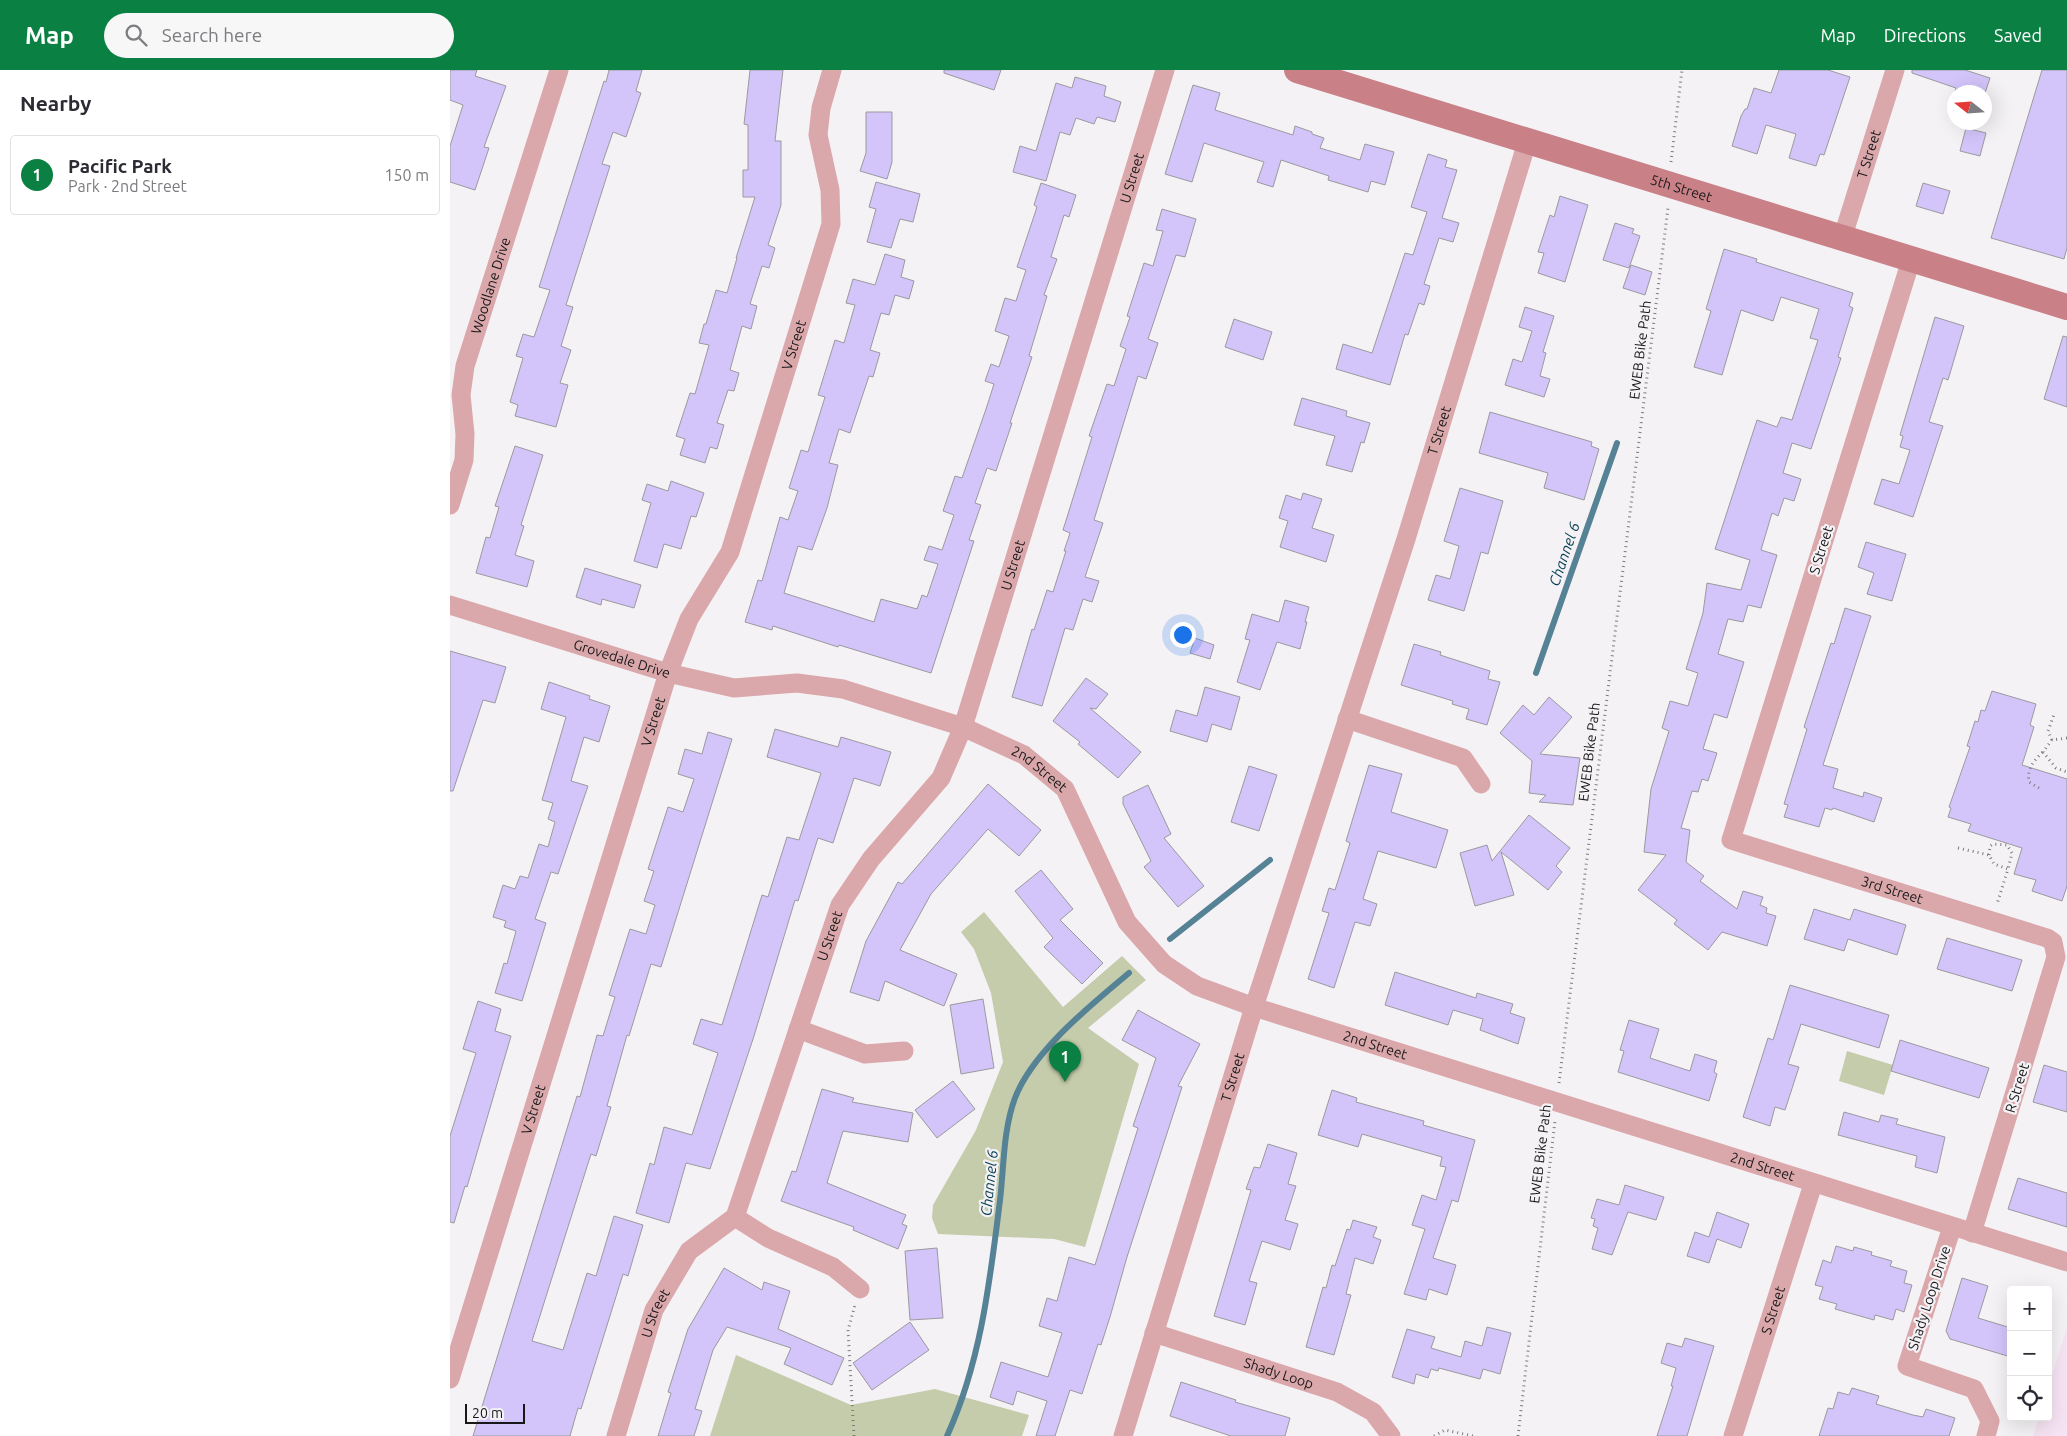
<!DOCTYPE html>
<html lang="en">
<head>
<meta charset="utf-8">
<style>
  :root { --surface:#fff; --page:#f7f7f7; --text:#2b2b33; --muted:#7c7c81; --line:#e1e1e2; --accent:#0b8043 }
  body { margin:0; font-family:Ubuntu,sans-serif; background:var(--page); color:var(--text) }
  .controls { position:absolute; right:15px; bottom:15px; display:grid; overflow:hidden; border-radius:5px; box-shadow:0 5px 20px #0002 }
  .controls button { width:45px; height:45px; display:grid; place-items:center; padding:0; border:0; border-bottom:1px solid var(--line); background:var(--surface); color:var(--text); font:25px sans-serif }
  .compass { position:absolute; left:1497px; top:15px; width:45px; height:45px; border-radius:50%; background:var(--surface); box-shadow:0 5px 20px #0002; rotate:287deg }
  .scale { position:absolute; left:15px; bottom:12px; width:60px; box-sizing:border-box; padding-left:5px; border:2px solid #191819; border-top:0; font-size:14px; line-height:18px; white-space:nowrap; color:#191819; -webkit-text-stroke:4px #f5f2f6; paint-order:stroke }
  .you { position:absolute; left:732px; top:564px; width:18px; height:18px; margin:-12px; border:4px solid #fff; border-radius:50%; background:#1a73e8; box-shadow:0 0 0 8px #1a73e833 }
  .badge { display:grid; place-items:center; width:32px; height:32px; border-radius:50%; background:var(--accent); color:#fff; font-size:16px; font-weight:700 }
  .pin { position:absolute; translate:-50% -41px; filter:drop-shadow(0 1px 2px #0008) }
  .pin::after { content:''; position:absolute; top:26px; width:18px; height:15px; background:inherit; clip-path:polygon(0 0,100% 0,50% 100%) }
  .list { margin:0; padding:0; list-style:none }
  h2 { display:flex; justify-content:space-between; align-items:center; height:65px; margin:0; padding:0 20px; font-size:21px }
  h2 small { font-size:16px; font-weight:400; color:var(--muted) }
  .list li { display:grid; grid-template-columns:32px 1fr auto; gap:15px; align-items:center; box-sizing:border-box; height:80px; margin:0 10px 10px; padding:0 10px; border:1px solid var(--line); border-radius:5px }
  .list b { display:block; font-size:19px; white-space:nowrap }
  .list p { margin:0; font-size:16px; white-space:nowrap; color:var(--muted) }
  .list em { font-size:16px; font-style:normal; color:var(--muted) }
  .icon { flex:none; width:28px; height:28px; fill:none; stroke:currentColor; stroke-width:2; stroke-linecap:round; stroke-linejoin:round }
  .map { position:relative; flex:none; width:1617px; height:1366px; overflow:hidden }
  header { display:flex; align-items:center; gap:30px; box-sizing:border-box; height:70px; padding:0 25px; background:var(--accent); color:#fff }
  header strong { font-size:24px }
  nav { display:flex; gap:28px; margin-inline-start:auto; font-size:18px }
  .search { width:350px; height:45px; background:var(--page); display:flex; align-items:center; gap:12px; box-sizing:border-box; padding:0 18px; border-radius:28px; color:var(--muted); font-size:19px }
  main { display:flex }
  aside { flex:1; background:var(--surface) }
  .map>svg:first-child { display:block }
</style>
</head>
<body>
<header>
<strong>Map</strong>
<div class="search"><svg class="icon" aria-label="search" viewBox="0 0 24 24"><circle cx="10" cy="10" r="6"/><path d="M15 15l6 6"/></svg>Search here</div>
<nav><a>Map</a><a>Directions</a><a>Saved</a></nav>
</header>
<main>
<aside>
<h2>Nearby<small></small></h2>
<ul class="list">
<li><span class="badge">1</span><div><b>Pacific Park</b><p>Park · 2nd Street</p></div><em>150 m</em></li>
</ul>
</aside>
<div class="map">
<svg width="1617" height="1366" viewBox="0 0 1617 1366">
  <rect width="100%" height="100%" fill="#f5f2f6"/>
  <!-- commercial -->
  <polygon fill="#f6e3f3" points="1617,1258 1617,1366 1583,1366 1589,1347 1598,1347 1598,1317"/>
  <!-- green -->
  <g fill="#c4ccab">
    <polygon points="534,842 613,937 672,886 696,910 638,958 689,994 635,1177 604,1169 488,1164 482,1148 483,1135 526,1060 553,992 541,923 524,879 511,862"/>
    <polygon points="1397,981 1443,995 1434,1025 1389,1011"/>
    <polygon points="286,1285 401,1335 485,1319 579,1345 572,1366 260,1366"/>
  </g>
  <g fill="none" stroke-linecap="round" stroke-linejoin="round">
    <!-- stream -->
    <g stroke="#558295" stroke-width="6">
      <polyline points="1086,603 1167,373"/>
      <polyline points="720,869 820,790"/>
      <path d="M 497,1366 C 531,1292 540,1210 550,1130 C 554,1097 553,1060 565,1028 C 583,981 641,935 679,903"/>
    </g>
  </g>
  <!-- building -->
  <g fill="#d3c4fa" stroke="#9b9a9e">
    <polygon points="0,0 27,0 25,6 56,16 34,77 39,78 25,120 0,112 0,76 13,35 0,30"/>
    <polygon points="159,0 192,0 186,21 191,23 176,67 163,62 152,94 160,96 116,235 123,237 111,276 121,280 110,313 118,315 106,357 65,346 68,335 60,332 73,288 66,286 73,264 84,267 100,220 89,217 154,11 156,12"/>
    <polygon points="300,0 333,0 325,71 331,71 331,135 318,175 325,178 319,198 312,196 300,234 307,236 301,259 292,256 280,300 289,303 284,321 278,320 267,353 274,355 267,379 260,377 255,393 230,385 235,369 226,366 240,323 245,324 259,275 249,273 254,254 256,254 266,220 277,223 287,188 286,188 305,127 293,127 293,100 298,100 298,55 294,54"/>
    <polygon points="494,0 551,0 544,20 494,3"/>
    <polygon points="1329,0 1378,0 1400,7 1374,85 1370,84 1366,96 1339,88 1346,64 1316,55 1307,84 1282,76 1291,46 1295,39 1297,39 1304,18 1321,23"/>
    <polygon points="1462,0 1515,0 1540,8 1534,26 1534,22 1504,22 1504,39 1500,37 1506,18 1462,3"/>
    <polygon points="1592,0 1617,0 1617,178 1614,189 1541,168"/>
    <polygon points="625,7 656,16 654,26 671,32 665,52 647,47 644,54 626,48 620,65 610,62 596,111 563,102 570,76 586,81 606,13 622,18"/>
    <polygon points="743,15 770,23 765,40 843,65 845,56 862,62 862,64 874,68 870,78 910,90 915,74 944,82 935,115 921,111 918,122 878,110 879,106 831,90 823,117 807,112 814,92 754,73 742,112 715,104"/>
    <polygon points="416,42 442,42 442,92 437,109 410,101 416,83"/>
    <polygon points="1516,58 1536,63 1530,86 1510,81"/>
    <polygon points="978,84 997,90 995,97 1007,100 992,148 1009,153 1003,172 989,168 974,214 980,216 974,235 969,233 958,265 955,264 940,315 886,299 893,274 922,283 955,183 963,185 977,142 961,137"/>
    <polygon points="426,112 470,124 463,152 450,149 441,178 417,172 426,139 419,137"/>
    <polygon points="591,113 626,125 619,147 614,145 601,187 607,189 594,225 597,226 579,286 582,287 560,353 562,353 546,401 537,398 525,433 531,435 519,470 524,471 481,603 389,575 388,577 323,556 322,560 295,552 308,510 312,511 330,447 338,450 348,421 339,418 351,380 358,382 375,327 368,325 385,270 394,273 405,235 396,233 403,209 425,215 435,184 455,190 451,207 464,211 459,229 445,225 439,245 431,243 420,280 430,283 423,307 419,306 400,363 389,359 379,393 388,395 377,438 362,480 348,476 334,523 424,552 431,529 467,539 472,525 477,527 488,494 474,490 479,476 492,480 504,445 493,441 505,406 512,408 536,339 544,314 535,311 541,294 549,297 559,266 545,261 555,228 566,231 576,200 567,197 587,137 584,135"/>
    <polygon points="1473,113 1500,121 1493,144 1466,136"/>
    <polygon points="1110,126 1138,135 1115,212 1088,203 1094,183 1088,182 1100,145 1104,147"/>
    <polygon points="712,139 746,149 735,187 726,185 698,269 708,273 696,309 688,306 644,450 653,453 635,507 649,511 642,532 633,529 623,560 615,558 592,636 562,627 582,559 584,560 597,520 603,522 616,481 614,481 620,463 613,460 642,367 639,366 657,314 664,316 676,279 670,276 680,247 677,246 694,193 703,196 713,161 706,160"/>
    <polygon points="1165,153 1184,159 1182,163 1190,166 1179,198 1153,190"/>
    <polygon points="1274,179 1307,189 1306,192 1403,223 1399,236 1403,238 1388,287 1391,288 1361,379 1342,373 1333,403 1351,409 1344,431 1334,428 1328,446 1322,443 1311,480 1327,485 1311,538 1298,535 1293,552 1278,549 1268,584 1294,592 1277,648 1264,644 1253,679 1267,683 1258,711 1252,709 1248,722 1242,721 1231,758 1240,760 1236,792 1254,806 1250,811 1287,839 1293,821 1313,827 1310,835 1317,838 1316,843 1326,846 1317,876 1272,862 1258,880 1224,854 1227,850 1188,820 1216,785 1194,782 1201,719 1219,661 1212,658 1220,631 1238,636 1248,603 1236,599 1253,543 1257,513 1291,520 1300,490 1265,479 1307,350 1327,357 1331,347 1342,350 1368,270 1360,268 1369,239 1331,227 1323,251 1291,240 1272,305 1244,297 1261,241 1256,239"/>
    <polygon points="1181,195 1202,202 1195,225 1173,218"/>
    <polygon points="1075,237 1104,246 1093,282 1096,283 1090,306 1100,309 1094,327 1055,315 1063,289 1072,292 1082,261 1069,257"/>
    <polygon points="1485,247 1514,256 1498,310 1493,308 1479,352 1493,356 1463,447 1424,434 1432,409 1449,414 1460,380 1450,377 1453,366 1450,365"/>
    <polygon points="784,249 822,262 813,290 775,277"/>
    <polygon points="1613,266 1617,267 1617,337 1594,329"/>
    <polygon points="852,328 897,341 896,346 920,353 914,373 911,372 902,402 876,395 885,366 844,355"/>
    <polygon points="1040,342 1142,372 1141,376 1149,379 1134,430 1094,418 1098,403 1029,383"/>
    <polygon points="65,376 93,385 71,455 74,456 65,485 84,491 77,517 26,503 36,467 40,468 49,437 45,436"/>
    <polygon points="221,411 254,423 246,447 241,446 231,479 214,474 207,498 184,491 201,433 192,430 197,414 218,421"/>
    <polygon points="1010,418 1053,431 1038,484 1031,482 1014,541 978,530 986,505 1000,509 1009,476 994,471"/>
    <polygon points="853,423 872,429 862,458 884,465 876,492 830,477 838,451 829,448 836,425 851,430"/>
    <polygon points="1416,472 1456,484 1442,531 1417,524 1424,503 1408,497"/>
    <polygon points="135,498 191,515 184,538 152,529 151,535 126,527"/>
    <polygon points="835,530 859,537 855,552 857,552 850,579 827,572 810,620 787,612 800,570 795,569 802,544 829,552"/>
    <polygon points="1395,538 1421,546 1373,695 1388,699 1383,718 1413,727 1414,722 1432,728 1424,752 1383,738 1382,740 1375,738 1369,757 1334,747 1338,735 1334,734 1357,659 1354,657 1381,573 1384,574"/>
    <polygon points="745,568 764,575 760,589 740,583"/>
    <polygon points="964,574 991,582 990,585 1040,601 1038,609 1050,612 1037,655 1016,649 1019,639 1002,634 1003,631 951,615"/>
    <polygon points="0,581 56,597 45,633 33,630 3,721 0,721"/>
    <polygon points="636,608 658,624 646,639 640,638 691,682 668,708 628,674 630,672 603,651"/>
    <polygon points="99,612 140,626 139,629 160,636 149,672 134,667 121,711 138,716 108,804 101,802 85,849 96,853 72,931 45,923 54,893 57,894 66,861 54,857 56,851 43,847 53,815 65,819 70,806 78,808 89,774 98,777 105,752 98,749 103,733 92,730 116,647 91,639"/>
    <polygon points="755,617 790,627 781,660 762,654 757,672 720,661 726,640 747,646"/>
    <polygon points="1542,621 1586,634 1580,655 1584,657 1572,695 1617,709 1617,816 1612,831 1582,821 1586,810 1564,804 1572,778 1518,761 1521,754 1498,747 1501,738 1499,737 1520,677 1517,676 1525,651 1528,652 1531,640 1535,641"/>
    <polygon points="1099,627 1122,647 1090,684 1130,688 1123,735 1089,732 1096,725 1079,723 1082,691 1050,663 1073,635 1084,645"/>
    <polygon points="325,659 388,677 391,667 441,682 430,716 404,708 383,773 368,768 348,831 345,830 304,966 260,1099 236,1093 219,1153 186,1143 200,1093 204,1095 214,1057 242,1065 268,983 243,974 251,949 272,955 312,825 318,827 337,767 349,770 371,703 317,687"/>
    <polygon points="258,662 282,669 211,897 201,894 179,966 177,965 157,1036 161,1037 146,1086 141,1084 82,1271 113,1280 137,1203 146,1206 164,1146 193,1155 178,1206 173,1204 131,1339 128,1338 120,1366 23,1366 127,1026 130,1027 147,965 153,966 165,927 159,925 180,859 196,864 205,835 194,831 204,801 198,799 218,737 233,742 244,709 228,704 235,679 252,684"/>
    <polygon points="919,695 952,704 941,742 998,760 986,798 928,781 913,829 927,834 920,856 905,852 884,918 858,909 879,843 872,841 879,818 885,820 900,773 896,771"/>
    <polygon points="799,696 827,705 809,761 781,752"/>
    <polygon points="538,714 591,760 569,786 538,759 481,824 450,880 507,904 494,936 435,911 429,931 400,922 416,871 448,812 452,814"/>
    <polygon points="698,715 721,764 714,768 754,816 728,837 694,797 701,791 673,734 673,727"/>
    <polygon points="1079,745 1120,778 1106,796 1112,802 1098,820 1051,782 1064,825 1025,836 1010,783 1037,775 1042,791"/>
    <polygon points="591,800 623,839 610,850 653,893 632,914 594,877 603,868 565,821"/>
    <polygon points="1364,839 1400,850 1404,839 1456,855 1447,885 1398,869 1394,881 1354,869"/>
    <polygon points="1497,868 1572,890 1562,921 1487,899"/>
    <polygon points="945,902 1026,928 1027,923 1063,934 1060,943 1075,948 1068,974 1030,960 1033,949 1003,940 998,955 935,935"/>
    <polygon points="1340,915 1439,945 1429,978 1351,954 1338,994 1349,997 1335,1040 1325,1037 1320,1056 1293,1047 1318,968 1323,970"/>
    <polygon points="533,929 544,998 511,1004 500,935"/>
    <polygon points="28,931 51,939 45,961 61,966 17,1117 15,1116 4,1153 0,1152 0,1066 26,983 13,979"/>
    <polygon points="688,940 750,974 728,1016 732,1017 677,1187 660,1247 651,1275 648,1274 632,1324 620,1320 605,1366 586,1366 597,1331 567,1321 563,1335 540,1327 551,1292 598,1307 612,1263 589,1256 597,1228 607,1231 619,1187 645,1195 688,1058 683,1056 706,988 672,970"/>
    <polygon points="1179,950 1209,959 1200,988 1240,1001 1245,984 1267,991 1264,1002 1267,1004 1259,1031 1168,1002 1174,981 1170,980"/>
    <polygon points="1450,970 1539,998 1529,1028 1441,1001"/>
    <polygon points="1594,995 1617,1002 1617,1042 1583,1032"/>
    <polygon points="503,1011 525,1039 487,1068 465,1040"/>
    <polygon points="372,1019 404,1028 402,1032 463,1043 458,1072 393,1061 377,1113 456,1145 452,1154 457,1156 448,1179 403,1160 404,1157 331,1131 342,1101 346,1102"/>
    <polygon points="882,1020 907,1028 906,1032 974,1051 973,1055 1025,1070 1008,1132 1002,1130 983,1188 1006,1195 997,1225 979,1219 976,1230 954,1224 975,1159 962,1155 972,1125 986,1130 996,1097 990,1096 992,1087 912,1064 908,1077 868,1065"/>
    <polygon points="1394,1042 1429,1052 1431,1045 1448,1049 1446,1054 1495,1067 1487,1103 1465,1097 1467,1086 1388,1065"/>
    <polygon points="818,1074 847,1083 838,1114 846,1116 835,1150 848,1154 840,1180 812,1171 799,1211 807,1213 795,1255 764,1246 801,1120 796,1119 804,1097 810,1098"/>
    <polygon points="1568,1108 1617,1123 1617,1157 1558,1139"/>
    <polygon points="1175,1115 1214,1127 1206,1150 1178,1142 1162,1185 1142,1179 1148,1158 1143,1156 1145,1149 1141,1148 1147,1129 1169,1135"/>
    <polygon points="1267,1142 1299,1154 1291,1178 1267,1169 1259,1193 1237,1186 1245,1162 1259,1167"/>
    <polygon points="903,1150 927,1157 923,1167 931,1170 923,1194 905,1188 896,1224 901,1225 884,1285 856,1277 873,1217 876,1218 882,1195 885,1196 897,1159 900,1160"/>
    <polygon points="1386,1176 1403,1181 1404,1177 1422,1182 1421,1185 1442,1191 1440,1196 1457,1201 1454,1213 1462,1215 1454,1242 1446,1239 1443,1250 1425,1245 1424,1250 1385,1239 1387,1234 1369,1229 1373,1217 1365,1215 1373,1190 1381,1193"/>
    <polygon points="487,1178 493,1248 460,1250 455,1181"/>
    <polygon points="274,1198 312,1220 314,1212 340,1221 328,1259 394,1288 382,1315 334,1294 341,1278 277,1257 263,1280 245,1339 252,1341 244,1366 208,1366 221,1323 218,1322 238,1259"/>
    <polygon points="1512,1208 1538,1216 1528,1248 1561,1258 1561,1287 1500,1269 1496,1261"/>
    <polygon points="460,1252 479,1280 422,1320 403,1293"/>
    <polygon points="1037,1257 1061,1263 1050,1304 1033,1299 1030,1309 989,1298 988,1301 981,1299 978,1308 966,1304 964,1314 942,1307 957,1259 985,1267 981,1278 1011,1287 1015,1271 1032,1276"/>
    <polygon points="1235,1268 1264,1276 1237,1366 1207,1366 1223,1316 1221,1316 1226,1298 1211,1293 1217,1273 1232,1277"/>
    <polygon points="731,1312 786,1330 785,1332 840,1348 835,1366 781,1366 720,1346"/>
    <polygon points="1402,1318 1429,1326 1426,1334 1463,1345 1473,1347 1476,1339 1505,1348 1499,1366 1369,1366 1378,1338 1383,1339 1388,1322 1399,1325"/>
  </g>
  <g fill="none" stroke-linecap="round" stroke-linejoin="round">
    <!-- path -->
    <g stroke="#7d7b7d" stroke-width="3" stroke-dasharray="1 4" stroke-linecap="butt">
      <polyline points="1221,92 1232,0"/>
      <polyline points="1617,668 1602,670 1593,682 1606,698 1617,702"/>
      <polyline points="1602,670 1598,661 1605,642"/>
      <path d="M 1589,718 L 1579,712 C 1577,699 1583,691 1593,682"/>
      <polyline points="1508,778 1539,785 1544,794 1558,799 1547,834"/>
      <polyline points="1539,785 1540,776 1543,774 1557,775 1562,783 1558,799"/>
      <polyline points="1109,1013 1218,138"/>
      <polyline points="404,1366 398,1260 405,1235"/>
      <polyline points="984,1366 995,1360 1023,1366"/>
      <polyline points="1068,1366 1105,1051"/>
    </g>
    <!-- minor -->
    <g stroke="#daa7ab" stroke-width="19">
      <path id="s1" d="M 1392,169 L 1445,0"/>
      <path id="s2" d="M 1461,190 L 1281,770 L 1597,868 L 1603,872 L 1606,887 L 1522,1163"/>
      <path id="s3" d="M 0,435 L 14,390 L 15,364 L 11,325 L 15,296 L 109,0"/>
      <path id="s4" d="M 0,535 L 218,603 L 284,618 L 347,613 L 393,619 L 513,657 L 574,685 L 615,719 L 677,852 L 714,894 L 747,916 L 804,937 L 1617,1192"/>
      <polyline points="897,649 1013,688 1031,714"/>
      <polyline points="348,959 415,984 454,981"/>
      <polyline points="285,1147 318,1168 383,1197 410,1219"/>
      <polyline points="1502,1157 1457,1296 1524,1319 1540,1351 1536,1366"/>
      <path id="s5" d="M 704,1263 L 887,1322 L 923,1342 L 941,1366"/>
      <path id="s6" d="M 0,1309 L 218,603 L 239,549 L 280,482 L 381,154 L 380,120 L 368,65 L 371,38 L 382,0"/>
      <path id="s7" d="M 166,1366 L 204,1240 L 239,1181 L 285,1147 L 390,835 L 421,789 L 491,708 L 513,657 L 715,0"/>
      <path id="s8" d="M 673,1366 L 804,937 L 956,469 L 1077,72"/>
      <path id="s9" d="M 1283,1366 L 1363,1114"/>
    </g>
    <!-- secondary -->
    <path stroke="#ca8087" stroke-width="26" id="s10" d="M 847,0 L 1617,237"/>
  </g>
  <g text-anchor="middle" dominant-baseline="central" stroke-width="4.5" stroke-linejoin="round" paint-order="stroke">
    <!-- street labels -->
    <g font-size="14" fill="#191819" stroke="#f5f2f6">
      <text stroke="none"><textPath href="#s1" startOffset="89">T Street</textPath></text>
      <text stroke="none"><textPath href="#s7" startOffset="1379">U Street</textPath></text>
      <text stroke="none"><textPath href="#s10" startOffset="402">5th Street</textPath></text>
      <text stroke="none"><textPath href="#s3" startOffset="226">Woodlane Drive</textPath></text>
      <text stroke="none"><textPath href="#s6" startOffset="1092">V Street</textPath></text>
      <text transform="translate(1190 280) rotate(-83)">EWEB Bike Path</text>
      <text stroke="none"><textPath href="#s8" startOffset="1054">T Street</textPath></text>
      <text transform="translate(1371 480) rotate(-73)">S Street</text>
      <text stroke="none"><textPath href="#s7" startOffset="974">U Street</textPath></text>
      <text stroke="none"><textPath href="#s4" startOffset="180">Grovedale Drive</textPath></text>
      <text stroke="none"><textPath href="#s6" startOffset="688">V Street</textPath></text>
      <text transform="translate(1139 682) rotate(-83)">EWEB Bike Path</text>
      <text stroke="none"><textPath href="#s4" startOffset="619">2nd Street</textPath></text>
      <text stroke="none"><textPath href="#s2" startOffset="776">3rd Street</textPath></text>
      <text stroke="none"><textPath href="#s7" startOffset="554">U Street</textPath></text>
      <text stroke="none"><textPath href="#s4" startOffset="1082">2nd Street</textPath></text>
      <text stroke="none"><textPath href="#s8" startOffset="375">T Street</textPath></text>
      <text transform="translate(1567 1018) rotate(-73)">R Street</text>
      <text stroke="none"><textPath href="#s6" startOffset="282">V Street</textPath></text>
      <text transform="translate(1090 1084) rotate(-83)">EWEB Bike Path</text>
      <text stroke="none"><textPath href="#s4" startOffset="1488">2nd Street</textPath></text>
      <text transform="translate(1479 1228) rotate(-72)">Shady Loop Drive</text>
      <text stroke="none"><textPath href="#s9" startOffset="132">S Street</textPath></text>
      <text stroke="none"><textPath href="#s7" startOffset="129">U Street</textPath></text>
      <text stroke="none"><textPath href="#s5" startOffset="131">Shady Loop</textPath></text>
    </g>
    <!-- water labels -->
    <g font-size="15" font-style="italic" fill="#043f52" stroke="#f5f2f6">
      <text transform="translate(1114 484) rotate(-71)">Channel 6</text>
      <text transform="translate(539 1113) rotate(-84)">Channel 6</text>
    </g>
  </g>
</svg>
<div class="controls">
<button>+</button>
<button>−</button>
<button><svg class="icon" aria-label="locate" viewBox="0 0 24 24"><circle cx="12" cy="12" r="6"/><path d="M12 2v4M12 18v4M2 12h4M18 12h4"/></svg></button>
</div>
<svg class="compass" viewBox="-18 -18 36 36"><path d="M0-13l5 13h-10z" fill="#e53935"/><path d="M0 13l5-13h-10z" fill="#7c7c81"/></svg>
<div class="scale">20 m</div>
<div class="you"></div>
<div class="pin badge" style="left:615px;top:1012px">1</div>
</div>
</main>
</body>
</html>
